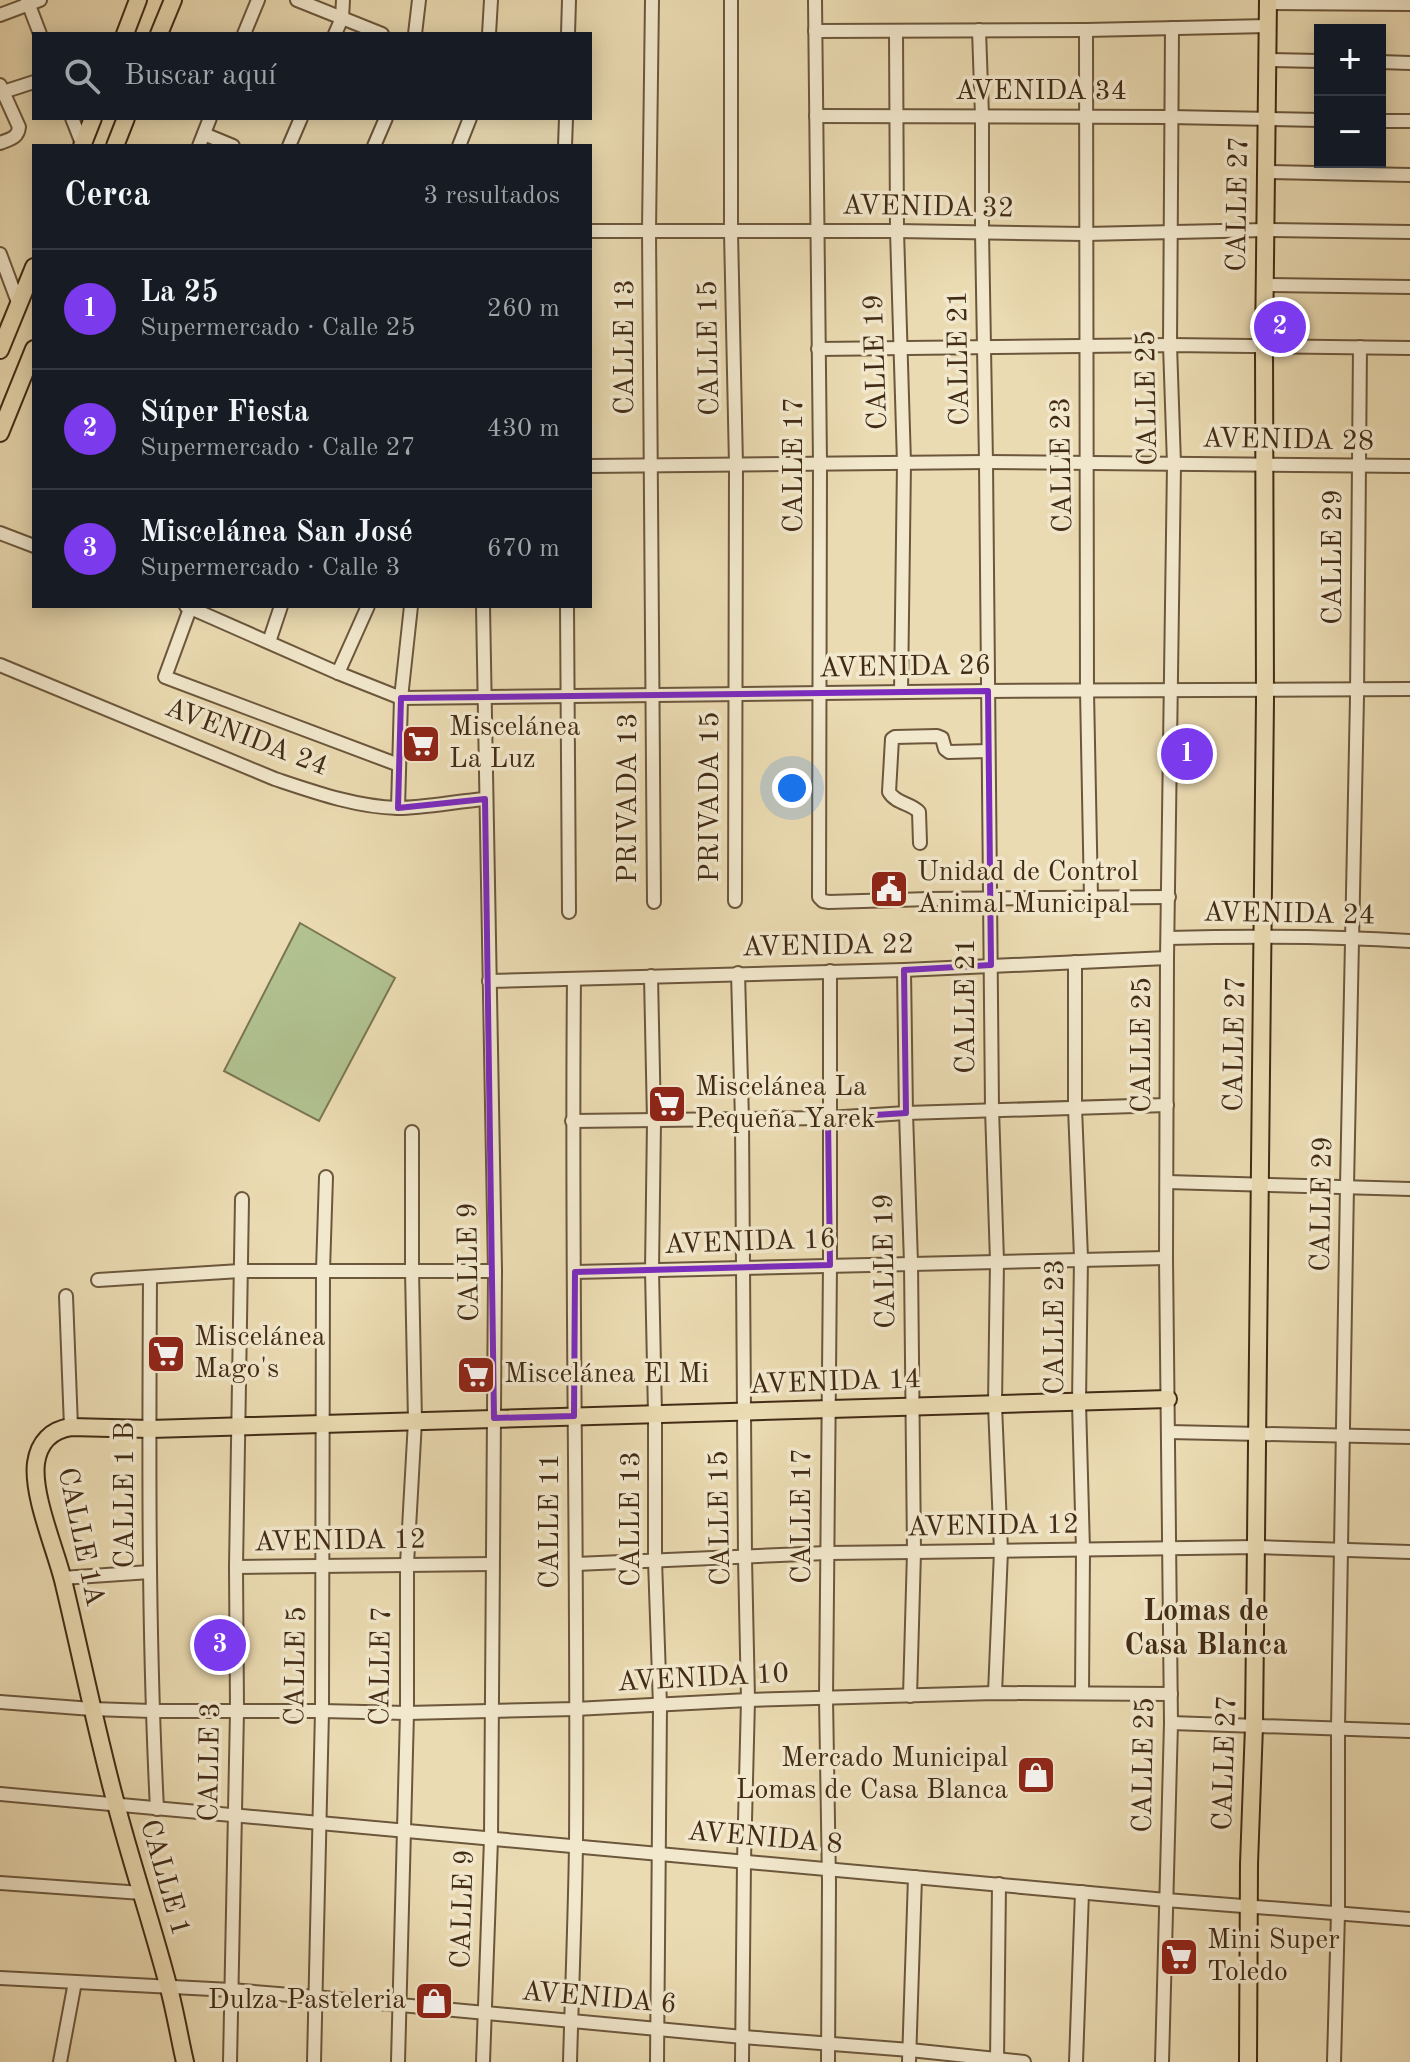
<!DOCTYPE html>
<html lang="es">
<head>
<meta charset="utf-8">
<style>
  :root { --surface:#171b24; --page:#20242c; --text:#f1f3f6; --muted:#9ea1a6; --line:#363941; --accent:#7c3aed }
  body { margin:0; font-family:"Old Standard TT",serif; background:var(--page); color:var(--text) }
  .controls { position:absolute; right:24px; top:24px; display:grid; overflow:hidden; border-radius:0px; box-shadow:0 4px 20px #0003 }
  .controls button { width:72px; height:72px; display:grid; place-items:center; padding:0; border:0; border-bottom:2px solid var(--line); background:var(--surface); color:var(--text); font:40px sans-serif }
  .you { position:absolute; left:792px; top:788px; width:28px; height:28px; margin:-20px; border:6px solid #fff; border-radius:50%; background:#1a73e8; box-shadow:0 0 0 12px #1a73e833 }
  .badge { display:grid; place-items:center; width:52px; height:52px; border-radius:50%; background:var(--accent); color:#fff; font-size:26px; font-weight:700 }
  .pin { position:absolute; translate:-50% -50%; border:4px solid #fff; box-shadow:0 2px 8px #0006 }
  .list { margin:0; padding:0; list-style:none }
  h2 { display:flex; justify-content:space-between; align-items:center; height:104px; margin:0; padding:0 32px; font-size:34px }
  h2 small { font-size:26px; font-weight:400; color:var(--muted) }
  .list li { display:grid; grid-template-columns:52px 1fr auto; gap:24px; align-items:center; box-sizing:border-box; height:120px; padding:0 32px; border-top:2px solid var(--line) }
  .list b { display:block; font-size:30px; white-space:nowrap }
  .list p { margin:0; font-size:26px; white-space:nowrap; color:var(--muted) }
  .list em { font-size:26px; font-style:normal; color:var(--muted) }
  .icon { flex:none; width:44px; height:44px; fill:none; stroke:currentColor; stroke-width:2; stroke-linecap:round; stroke-linejoin:round }
  .map { position:relative; flex:none; width:1410px; height:2062px; overflow:hidden }
  .search { position:absolute; background:var(--surface); box-shadow:0 4px 20px #0003; left:32px; top:32px; width:560px; height:88px; display:flex; align-items:center; gap:20px; box-sizing:border-box; padding:0 28px; border-radius:0px; color:var(--muted); font-size:30px }
  .panel { position:absolute; background:var(--surface); box-shadow:0 4px 20px #0003; left:32px; top:144px; width:560px; height:464px; border-radius:0px }
  .map>svg:first-child { display:block }
</style>
</head>
<body>
<div class="map">
<svg width="1410" height="2062" viewBox="0 0 1410 2062">
  <rect width="100%" height="100%" fill="#ebdbb2"/>
  <filter id="stains"><feTurbulence type="fractalNoise" baseFrequency=".0025" numOctaves="4"/><feColorMatrix values="0 0 0 0 .2 0 0 0 0 .09 0 0 0 0 .02 0 0 0 .5 -.17"/></filter>
  <radialGradient id="worn" r=".72"><stop offset=".6" stop-color="#630" stop-opacity="0"/><stop offset="1" stop-color="#630" stop-opacity=".3"/></radialGradient>
  <!-- pitch -->
  <polygon fill="#b1c190" stroke="#7a7652" stroke-width="2" points="300,923 395,978 319,1121 224,1071"/>
  <g fill="none" stroke-linecap="round" stroke-linejoin="round">
    <defs>
      <g id="minor">
        <polyline points="27,0 40,34"/>
        <polyline points="297,0 382,34"/>
        <polyline points="652,0 649,231 654,902"/>
        <polyline points="731,0 731,232 736,465 735,901"/>
        <polyline points="815,0 820,463 819,897 823,901 829,902 930,899 1169,897"/>
        <polyline points="1268,3 1410,4"/>
        <polyline points="0,15 40,0"/>
        <polyline points="979,30 982,116 982,232 986,462 992,1109 997,1261 995,1405 1001,1551 995,1693"/>
        <polyline points="1086,30 1087,691 1091,898"/>
        <polyline points="815,31 1086,30 1268,26"/>
        <polyline points="896,31 897,231 904,463 901,692"/>
        <polyline points="244,34 258,0"/>
        <polyline points="335,34 342,18 343,0"/>
        <polyline points="415,34 419,0"/>
        <polyline points="489,34 491,0"/>
        <polyline points="568,34 569,0"/>
        <polyline points="1268,60 1320,61"/>
        <polyline points="1380,62 1410,63"/>
        <path d="M 0,85 L 19,127 C 18,138 10,139 0,143"/>
        <polyline points="3,92 34,82"/>
        <polyline points="816,116 1170,117 1320,120"/>
        <polyline points="72,118 83,146"/>
        <polyline points="1380,121 1410,121"/>
        <polyline points="204,134 233,146"/>
        <polyline points="199,146 210,118"/>
        <polyline points="289,146 301,118"/>
        <polyline points="374,146 386,118"/>
        <polyline points="459,146 470,118"/>
        <polyline points="565,146 566,118"/>
        <polyline points="1266,172 1410,175"/>
        <polyline points="590,231 897,231 1085,234 1265,230 1410,232"/>
        <polyline points="0,254 19,305"/>
        <polyline points="1264,285 1410,287"/>
        <polyline points="818,349 1170,345 1410,348"/>
        <polyline points="590,466 986,462 1410,466"/>
        <polyline points="0,533 34,546"/>
        <polyline points="186,606 338,673 401,698 988,691 1410,689"/>
        <polyline points="191,606 165,677 399,765"/>
        <polyline points="483,606 495,1271 491,1839 483,2062"/>
        <polyline points="567,606 569,912"/>
        <polyline points="269,642 281,606"/>
        <path d="M 0,665 L 275,779 C 314,792 356,807 398,808 C 423,808 459,801 485,799"/>
        <polyline points="338,673 368,606"/>
        <polyline points="398,808 401,698 411,606"/>
        <path d="M 920,843 L 919,812 C 911,803 896,804 889,792 L 892,739 L 895,737 L 937,736 L 942,738 L 945,749 L 949,752 L 988,751"/>
        <path d="M 1168,938 C 1249,936 1329,936 1410,941"/>
        <polyline points="1075,962 1075,1108 1081,1258 1079,1403 1083,1550 1082,1693"/>
        <polyline points="904,970 906,1113 911,1263 914,1552 910,1696"/>
        <polyline points="738,973 742,1120 745,1558 748,1700 744,1861 742,2062"/>
        <polyline points="651,976 654,1121 652,1270 655,1414 655,1560 660,1706 657,2062"/>
        <polyline points="489,981 904,970 1167,958"/>
        <polyline points="572,1121 828,1118 906,1113 1167,1105"/>
        <polyline points="1167,1182 1410,1189"/>
        <polyline points="575,1272 1166,1258"/>
        <path d="M 150,1277 C 149,1455 148,1632 157,1809"/>
        <polyline points="98,1280 240,1271 495,1271"/>
        <polyline points="66,1296 71,1427"/>
        <polyline points="1169,1432 1410,1437"/>
        <polyline points="576,1564 827,1553 914,1552 1256,1547 1410,1552"/>
        <polyline points="236,1567 492,1564"/>
        <polyline points="62,1578 150,1572"/>
        <polyline points="0,1702 92,1709 152,1711 322,1711 407,1713 575,1709 748,1700 995,1693 1171,1694"/>
        <polyline points="1171,1723 1410,1731"/>
        <polyline points="0,1794 1166,1900 1410,1919"/>
        <polyline points="0,1883 142,1893"/>
        <polyline points="0,1978 231,1990 315,1997 743,2037 910,2050 1024,2062"/>
        <polyline points="60,2062 75,1982"/>
        <polyline points="230,2062 237,1711 236,1567 242,1199"/>
        <polyline points="314,2062 322,1711 323,1270 326,1177"/>
        <polyline points="398,2062 407,1713 407,1564 415,1421 412,1270 412,1132"/>
        <path d="M 570,2062 C 572,1989 575,1917 576,1844 C 578,1556 571,1268 574,979"/>
        <polyline points="828,2062 829,1883 826,1698 830,1265 830,971"/>
        <polyline points="909,2062 915,1877"/>
        <polyline points="997,2062 999,1884"/>
        <polyline points="1076,2062 1082,1892"/>
        <polyline points="1162,2062 1171,1723 1166,1258 1167,958 1174,464 1170,345 1172,28"/>
        <polyline points="1334,2062 1338,1913 1338,1728 1347,1186 1357,697 1360,347"/>
      </g>
      <g id="major">
        <polyline points="125,34 138,0"/>
        <polyline points="159,34 173,0"/>
        <polyline points="82,146 93,118"/>
        <polyline points="115,146 126,118"/>
        <polyline points="0,350 34,267"/>
        <polyline points="0,433 34,349"/>
        <path d="M 185,2062 C 179,2036 175,2010 168,1985 C 152,1924 132,1865 116,1804 C 96,1730 81,1655 63,1580 C 55,1548 32,1495 36,1463 C 39,1442 51,1430 71,1427 L 150,1429 L 1168,1399"/>
        <polyline points="1248,2062 1249,1864 1254,1726 1265,699 1264,347 1268,0"/>
      </g>
    </defs>
    <!-- minor casing -->
    <use href="#minor" stroke="#6c573c" stroke-width="16"/>
    <!-- major casing -->
    <use href="#major" stroke="#422b15" stroke-width="20"/>
    <!-- minor -->
    <use href="#minor" stroke="#f2e8cd" stroke-width="12"/>
    <!-- major -->
    <use href="#major" stroke="#ebdbb2" stroke-width="16"/>
  </g>
  <!-- marked area -->
  <path fill="none" stroke="#7b2cbf" stroke-width="6" stroke-linejoin="round" d="M 988,691 L 991,965 L 904,970 L 906,1113 L 828,1118 L 830,1265 L 575,1272 L 574,1416 L 494,1418 L 485,799 L 398,808 L 401,698 Z"/>
  <!-- icons -->
  <defs>
    <symbol id="supermarket-square" viewBox="-11 -11 22 22"><rect x="-9" y="-9" width="18" height="18" rx="4" fill="#8f2418" stroke="#f2e8cd"/><path d="M-6-5.5h2.5l.6 2H6L4.5 2H-2.5L-4.4-4H-6ZM-1.5 3.2a1.3 1.3 0 1 0 .1 0ZM3 3.2a1.3 1.3 0 1 0 .1 0Z" fill="#fff"/></symbol>
    <symbol id="civic-square" viewBox="-11 -11 22 22"><rect x="-9" y="-9" width="18" height="18" rx="4" fill="#8f2418" stroke="#f2e8cd"/><path d="M-.6-6.5H3V-4.5H.6V-3L4-1V1h2V6H-6V1h2V-1L-.6-3ZM-1.2 2.5V6h2.4V2.5Z" fill="#fff"/></symbol>
    <symbol id="shop-square" viewBox="-11 -11 22 22"><rect x="-9" y="-9" width="18" height="18" rx="4" fill="#8f2418" stroke="#f2e8cd"/><path d="M-5-2.5h2.3a2.7 3.5 0 0 1 5.4 0H5L5.5 6h-11ZM-1.5-2.5h3a1.5 2.3 0 0 0-3 0Z" fill="#fff"/></symbol>
  </defs>
  <g fill-rule="evenodd">
    <use href="#supermarket-square" x="399" y="722" width="44" height="44"/>
    <use href="#civic-square" x="867" y="867" width="44" height="44"/>
    <use href="#supermarket-square" x="645" y="1082" width="44" height="44"/>
    <use href="#supermarket-square" x="144" y="1332" width="44" height="44"/>
    <use href="#supermarket-square" x="454" y="1353" width="44" height="44"/>
    <use href="#shop-square" x="1014" y="1753" width="44" height="44"/>
    <use href="#supermarket-square" x="1157" y="1935" width="44" height="44"/>
    <use href="#shop-square" x="412" y="1979" width="44" height="44"/>
  </g>
  <g text-anchor="middle" dominant-baseline="central" stroke-width="7" stroke-linejoin="round" paint-order="stroke">
    <!-- street labels -->
    <g font-size="28" fill="#422b15" stroke="#f2e8cd">
      <text x="1041" y="92">AVENIDA 34</text>
      <text transform="translate(1239 204) rotate(-89)">CALLE 27</text>
      <text transform="translate(928 208) rotate(1)">AVENIDA 32</text>
      <text transform="translate(626 347) rotate(-90)">CALLE 13</text>
      <text transform="translate(710 348) rotate(-91)">CALLE 15</text>
      <text transform="translate(960 358) rotate(-91)">CALLE 21</text>
      <text transform="translate(877 362) rotate(-92)">CALLE 19</text>
      <text transform="translate(1148 398) rotate(-91)">CALLE 25</text>
      <text transform="translate(1288 441) rotate(1)">AVENIDA 28</text>
      <text transform="translate(795 465) rotate(-90)">CALLE 17</text>
      <text transform="translate(1063 465) rotate(-91)">CALLE 23</text>
      <text transform="translate(1334 557) rotate(-90)">CALLE 29</text>
      <text transform="translate(905 668) rotate(-1)">AVENIDA 26</text>
      <text transform="translate(246 738) rotate(21)">AVENIDA 24</text>
      <text transform="translate(711 797) rotate(-90)">PRIVADA 15</text>
      <text transform="translate(629 798) rotate(-90)">PRIVADA 13</text>
      <text transform="translate(1289 915) rotate(1)">AVENIDA 24</text>
      <text transform="translate(828 947) rotate(-1)">AVENIDA 22</text>
      <text transform="translate(967 1006) rotate(-90)">CALLE 21</text>
      <text transform="translate(1236 1044) rotate(-89)">CALLE 27</text>
      <text transform="translate(1143 1045) rotate(-90)">CALLE 25</text>
      <text transform="translate(1323 1204) rotate(-89)">CALLE 29</text>
      <text transform="translate(750 1243) rotate(-2)">AVENIDA 16</text>
      <text transform="translate(886 1261) rotate(-91)">CALLE 19</text>
      <text transform="translate(470 1262) rotate(-91)">CALLE 9</text>
      <text transform="translate(1056 1327) rotate(-90)">CALLE 23</text>
      <text transform="translate(835 1383) rotate(-2)">AVENIDA 14</text>
      <text transform="translate(126 1495) rotate(-90)">CALLE 1 B</text>
      <text transform="translate(803 1516) rotate(-90)">CALLE 17</text>
      <text transform="translate(721 1518) rotate(-91)">CALLE 15</text>
      <text transform="translate(632 1519) rotate(-90)">CALLE 13</text>
      <text transform="translate(551 1521) rotate(-90)">CALLE 11</text>
      <text transform="translate(993 1527) rotate(-1)">AVENIDA 12</text>
      <text transform="translate(80 1537) rotate(78)">CALLE 1A</text>
      <text transform="translate(340 1542) rotate(-1)">AVENIDA 12</text>
      <text transform="translate(297 1666) rotate(-89)">CALLE 5</text>
      <text transform="translate(382 1666) rotate(-89)">CALLE 7</text>
      <text transform="translate(703 1679) rotate(-3)">AVENIDA 10</text>
      <text transform="translate(211 1762) rotate(-89)">CALLE 3</text>
      <text transform="translate(1226 1763) rotate(-88)">CALLE 27</text>
      <text transform="translate(1145 1765) rotate(-89)">CALLE 25</text>
      <text transform="translate(765 1839) rotate(5)">AVENIDA 8</text>
      <text transform="translate(164 1878) rotate(74)">CALLE 1</text>
      <text transform="translate(464 1909) rotate(-88)">CALLE 9</text>
      <text transform="translate(599 1999) rotate(5)">AVENIDA 6</text>
    </g>
    <!-- poi labels -->
    <g font-size="28" fill="#422b15" stroke="#f2e8cd" text-anchor="start">
      <text x="449" y="728">Miscelánea<tspan x="449" dy="32">La Luz</tspan></text>
      <text x="917" y="873">Unidad de Control<tspan x="917" dy="32">Animal Municipal</tspan></text>
      <text x="695" y="1088">Miscelánea La<tspan x="695" dy="32">Pequeña Yarek</tspan></text>
      <text x="194" y="1338">Miscelánea<tspan x="194" dy="32">Mago's</tspan></text>
      <text x="504" y="1375">Miscelánea El Mi</text>
      <text x="1008" y="1759" text-anchor="end">Mercado Municipal<tspan x="1008" dy="32">Lomas de Casa Blanca</tspan></text>
      <text x="1207" y="1941">Mini Super<tspan x="1207" dy="32">Toledo</tspan></text>
      <text x="406" y="2001" text-anchor="end">Dulza Pasteleria</text>
    </g>
    <!-- neighbourhood labels -->
    <g font-size="30" font-weight="bold" fill="#422b15" stroke="#f2e8cd">
      <text x="1206" y="1612">Lomas de<tspan x="1206" dy="34">Casa Blanca</tspan></text>
    </g>
  </g>
  <rect width="100%" height="100%" filter="url(#stains)"/>
  <rect width="100%" height="100%" fill="url(#worn)"/>
</svg>
<div class="controls">
<button>+</button>
<button>−</button>
</div>
<div class="you"></div>
<div class="pin badge" style="left:1187px;top:754px">1</div>
<div class="pin badge" style="left:1280px;top:327px">2</div>
<div class="pin badge" style="left:220px;top:1645px">3</div>
<div class="search"><svg class="icon" aria-label="search" viewBox="0 0 24 24"><circle cx="10" cy="10" r="6"/><path d="M15 15l6 6"/></svg>Buscar aquí</div>
<section class="panel">
<h2>Cerca<small>3 resultados</small></h2>
<ul class="list">
<li><span class="badge">1</span><div><b>La 25</b><p>Supermercado · Calle 25</p></div><em>260 m</em></li>
<li><span class="badge">2</span><div><b>Súper Fiesta</b><p>Supermercado · Calle 27</p></div><em>430 m</em></li>
<li><span class="badge">3</span><div><b>Miscelánea San José</b><p>Supermercado · Calle 3</p></div><em>670 m</em></li>
</ul>
</section>
</div>
</body>
</html>
